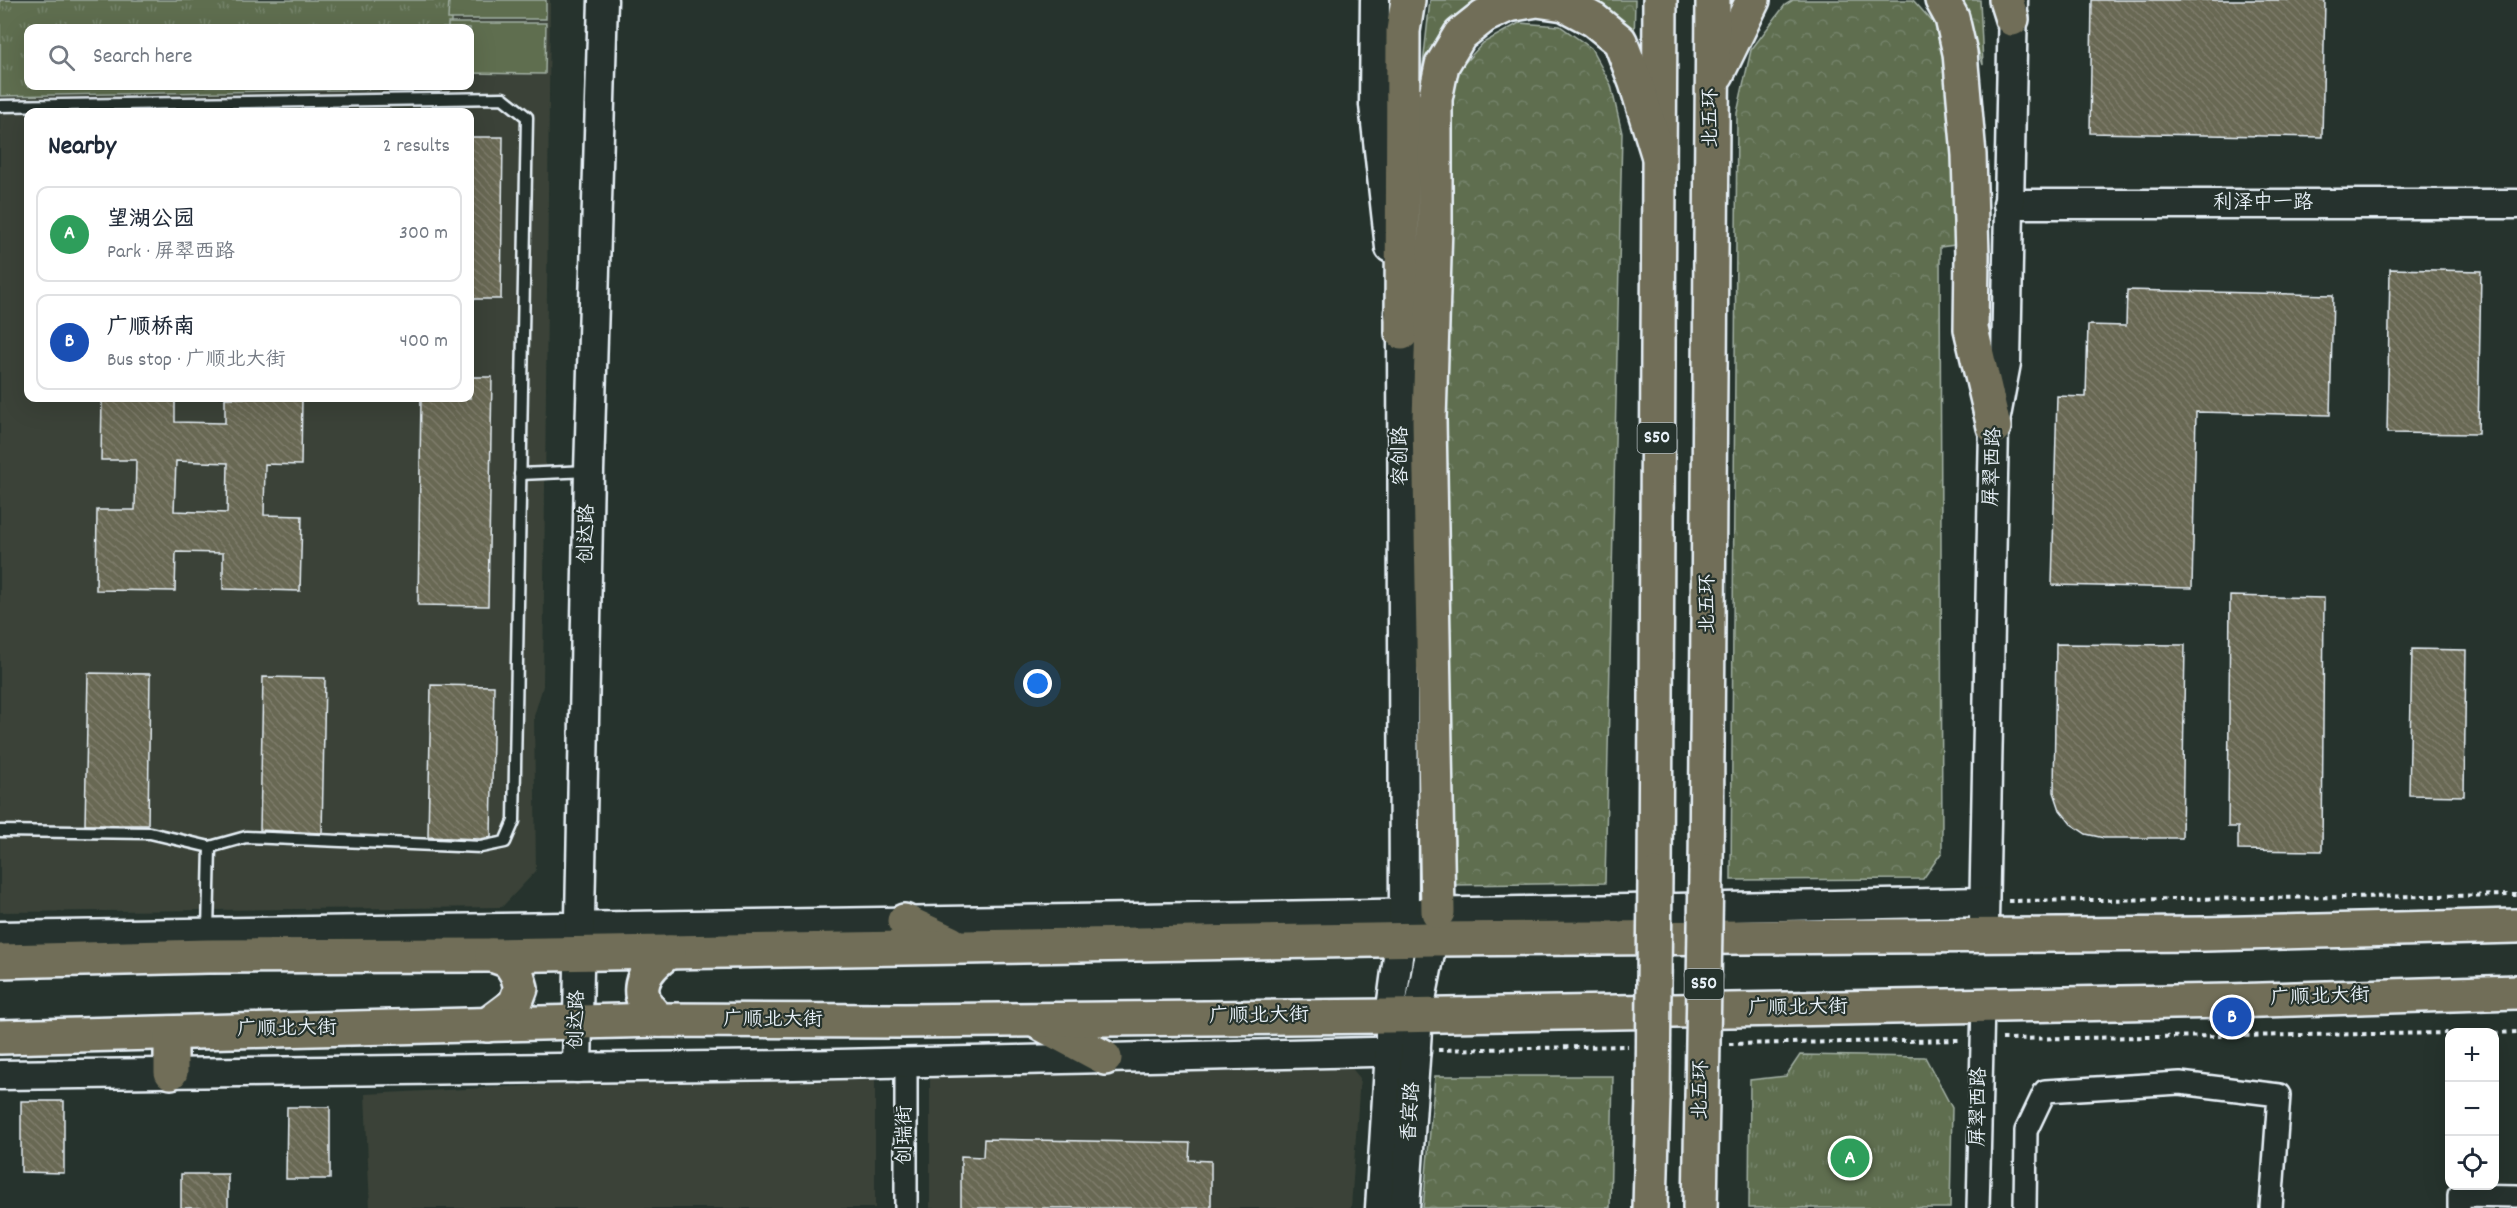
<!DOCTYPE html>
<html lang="en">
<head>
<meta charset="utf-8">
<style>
  :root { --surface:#fff; --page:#f6f6f7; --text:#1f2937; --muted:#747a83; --line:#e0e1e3; --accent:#b45309 }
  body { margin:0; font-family:Dekko,"LXGW WenKai TC",sans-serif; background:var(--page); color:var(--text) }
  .controls { position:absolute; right:18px; bottom:18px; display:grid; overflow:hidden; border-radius:12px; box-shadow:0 6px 24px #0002 }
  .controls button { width:54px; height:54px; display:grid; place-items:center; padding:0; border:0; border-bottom:2px solid var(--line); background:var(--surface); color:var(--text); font:30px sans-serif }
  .you { position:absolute; left:1038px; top:684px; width:21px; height:21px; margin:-15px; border:4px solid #fff; border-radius:50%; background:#1a73e8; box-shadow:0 0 0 9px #1a73e833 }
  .badge { display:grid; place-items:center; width:39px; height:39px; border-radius:50%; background:var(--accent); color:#fff; font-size:20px; font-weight:700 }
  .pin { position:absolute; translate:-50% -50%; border:3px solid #fff; box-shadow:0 2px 6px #0006 }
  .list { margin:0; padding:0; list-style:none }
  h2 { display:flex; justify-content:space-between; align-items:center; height:78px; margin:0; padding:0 24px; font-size:26px }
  h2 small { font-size:20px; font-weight:400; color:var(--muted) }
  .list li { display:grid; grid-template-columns:39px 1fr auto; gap:18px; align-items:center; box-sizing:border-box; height:96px; margin:0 12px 12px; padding:0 12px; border:2px solid var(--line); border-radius:12px }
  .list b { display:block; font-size:22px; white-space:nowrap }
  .list p { margin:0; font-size:20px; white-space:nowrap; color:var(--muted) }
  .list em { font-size:20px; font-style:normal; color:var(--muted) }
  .icon { flex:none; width:33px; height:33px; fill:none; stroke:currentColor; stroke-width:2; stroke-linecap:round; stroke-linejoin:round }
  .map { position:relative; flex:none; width:2517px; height:1208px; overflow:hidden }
  .search { position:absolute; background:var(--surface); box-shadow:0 6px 24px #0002; left:24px; top:24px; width:450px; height:66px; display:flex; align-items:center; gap:15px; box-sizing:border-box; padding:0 21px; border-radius:12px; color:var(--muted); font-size:22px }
  .panel { position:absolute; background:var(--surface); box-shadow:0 6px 24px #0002; left:24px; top:108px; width:450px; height:294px; border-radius:12px }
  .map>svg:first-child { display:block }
</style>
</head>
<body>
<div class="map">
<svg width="2517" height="1208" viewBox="0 0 2517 1208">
  <defs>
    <pattern id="forest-crowns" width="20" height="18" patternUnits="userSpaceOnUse" patternTransform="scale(1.5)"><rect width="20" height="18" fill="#5e6e50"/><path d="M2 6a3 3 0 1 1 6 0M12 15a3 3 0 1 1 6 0" fill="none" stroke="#75836a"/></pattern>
    <pattern id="park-tufts" width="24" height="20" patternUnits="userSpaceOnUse" patternTransform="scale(1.5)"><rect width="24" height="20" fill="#5e6e50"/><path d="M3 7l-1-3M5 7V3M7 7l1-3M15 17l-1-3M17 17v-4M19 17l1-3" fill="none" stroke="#75836a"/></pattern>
    <pattern id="building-back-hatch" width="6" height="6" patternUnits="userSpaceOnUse" patternTransform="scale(1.5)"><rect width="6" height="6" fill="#686752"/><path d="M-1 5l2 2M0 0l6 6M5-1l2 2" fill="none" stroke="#7e7d6c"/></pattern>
  </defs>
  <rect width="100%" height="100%" fill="#26332d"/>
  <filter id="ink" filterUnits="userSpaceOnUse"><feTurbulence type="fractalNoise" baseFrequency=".0167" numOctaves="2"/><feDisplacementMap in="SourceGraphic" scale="12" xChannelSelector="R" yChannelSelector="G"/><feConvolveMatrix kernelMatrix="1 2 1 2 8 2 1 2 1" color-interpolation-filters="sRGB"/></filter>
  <g filter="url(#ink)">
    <!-- built -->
    <g fill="#3a4338" fill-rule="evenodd">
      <path d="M 451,0 L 550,0 L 543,686 L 534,716 L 536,871 L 502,907 L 0,912 L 0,96 L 449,88 L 450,86 L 470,86 L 470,28 L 451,28 ZM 28,112 L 470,112 L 470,398 L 28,398 Z"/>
      <polygon points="1349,1065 1360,1078 1351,1208 930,1208 930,1073"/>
      <polygon points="875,1069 875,1208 370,1208 365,1094"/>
    </g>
    <!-- forest -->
    <g fill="url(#forest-crowns)" stroke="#a3b0a4" stroke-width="1.5">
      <polygon points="1430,0 1494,0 1460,17 1423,65"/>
      <polygon points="1580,0 1635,0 1634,45"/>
      <polygon points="1793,0 1913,0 1938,28 1954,96 1955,245 1940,247 1942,852 1923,879 1731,880 1737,113 1751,50 1785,5"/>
      <polygon points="1962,0 1980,0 1983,65"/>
      <polygon points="1519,23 1560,26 1591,48 1611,85 1622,133 1605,883 1453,885 1440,449 1446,122 1458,70 1483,43"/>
      <polygon points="1435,1076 1613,1076 1610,1208 1423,1208"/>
    </g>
    <!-- park -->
    <g fill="url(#park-tufts)" stroke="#a3b0a4" stroke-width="1.5">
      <polygon points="0,0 451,0 451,28 28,28 28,86 450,86 450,88 0,96"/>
      <polygon points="1800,1055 1925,1057 1952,1108 1950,1208 1749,1208 1750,1080 1786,1076"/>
    </g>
    <!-- pitch -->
    <g fill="#5e6e50" stroke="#a3b0a4" stroke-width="1.5">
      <polygon points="449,0 546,0 546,19 448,19"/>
      <polygon points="448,23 546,23 545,74 470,73 470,28 448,28"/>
    </g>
    <!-- building -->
    <g fill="url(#building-back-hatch)" stroke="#e8f1f8" stroke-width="1.5" fill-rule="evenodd">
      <polygon points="2092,0 2325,0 2322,137 2090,133"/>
      <polygon points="470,137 503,137 501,299 470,299"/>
      <polygon points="2390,269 2481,271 2478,434 2387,433"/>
      <polygon points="2127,290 2333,295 2330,415 2196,412 2192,588 2052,585 2057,396 2086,397 2088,325 2126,326"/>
      <polygon points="470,377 492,377 488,606 418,605 421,398 470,398"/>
      <path d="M 102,398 L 175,398 L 175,422 L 225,423 L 225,398 L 302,398 L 301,465 L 265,464 L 264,515 L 302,516 L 300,591 L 223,589 L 223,553 L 176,552 L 175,591 L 96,590 L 97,510 L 135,510 L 136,460 L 101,460 ZM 176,461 L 228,463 L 227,513 L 174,511 Z"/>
      <polygon points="2230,596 2324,598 2322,851 2238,850 2238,827 2228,827"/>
      <polygon points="2056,644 2185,645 2182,838 2104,838 2086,834 2071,824 2060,810 2054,792"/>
      <polygon points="2412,649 2466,650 2464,796 2409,795"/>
      <polygon points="88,673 150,674 148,825 85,825"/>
      <polygon points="263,677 325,678 322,833 260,830"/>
      <polygon points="431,685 494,686 491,837 480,839 428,837"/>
      <polygon points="21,1101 64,1101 64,1173 21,1172"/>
      <polygon points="287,1107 330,1107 330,1179 286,1179"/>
      <polygon points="984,1139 1190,1143 1189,1160 1211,1161 1211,1208 961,1208 961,1156 983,1157"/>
      <rect x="181" y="1174" width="47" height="34"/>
    </g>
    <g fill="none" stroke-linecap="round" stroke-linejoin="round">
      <defs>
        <g id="lane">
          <polyline points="0,106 503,98 527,117 514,821 505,842 481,847 246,837 210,847 150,833 0,831"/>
          <polyline points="520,474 589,471"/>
          <polyline points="208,931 210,847"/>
        </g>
        <g id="street">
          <polyline points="906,1208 906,1062"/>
          <polyline points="1978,1208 1983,1005"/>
          <polyline points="2025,1208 2026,1131 2045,1091 2180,1083 2279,1095 2271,1208"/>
          <polyline points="2459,1208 2459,1195 2517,1196"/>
        </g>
        <g id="secondary">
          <polyline points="1375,0 1374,105 1390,248"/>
          <polyline points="2008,204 2517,204"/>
          <polyline points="1984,921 1994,427 2006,363 2013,0"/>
          <polyline points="0,936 1323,915 1984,902"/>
          <polyline points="577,1068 589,471 603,0"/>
          <polyline points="0,1075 794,1065 1416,1051"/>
          <polyline points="1380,1208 1390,1051 1390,1016 1404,913 1402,333 1399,312"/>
          <polyline points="1405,1208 1418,1015 1437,918"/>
        </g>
        <g id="primary">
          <polyline points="904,921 951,943"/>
          <polyline points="0,961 208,956 492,955 1432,939 2204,934 2517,926"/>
          <path d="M 660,1020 C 630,996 640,971 669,952"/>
          <polyline points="1036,1021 1105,1058"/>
          <polyline points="487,1025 515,1004 521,988 517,974 509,961 492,955"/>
          <polyline points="0,1037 660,1020 904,1021 1390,1016 2229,1001 2517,992"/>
          <polyline points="171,1072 171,1033"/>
        </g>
        <g id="highway">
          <polyline points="1942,0 1952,18 1960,53 1969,155 1972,255 1971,329 1994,427"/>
          <polyline points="2006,0 2012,19"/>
          <polyline points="1717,74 1753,0"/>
          <polyline points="1402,333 1403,31 1408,0"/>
          <polyline points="1706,871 1713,0"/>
          <polyline points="1655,875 1660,0"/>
          <polyline points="1438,912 1429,420 1435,225 1435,99 1442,65 1460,35 1484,16 1508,5 1537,0 1564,4 1594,20 1620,41 1636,83 1658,154"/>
          <polyline points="1650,1208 1653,1097"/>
          <polyline points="1700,1208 1702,1098"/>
        </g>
      </defs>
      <!-- lane casing -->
      <use href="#lane" stroke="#e8f1f8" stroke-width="15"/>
      <!-- street casing -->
      <use href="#street" stroke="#e8f1f8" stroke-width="26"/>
      <!-- secondary casing -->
      <use href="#secondary" stroke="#e8f1f8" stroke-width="33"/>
      <!-- primary casing -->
      <use href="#primary" stroke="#e8f1f8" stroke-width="38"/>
      <!-- highway casing -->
      <use href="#highway" stroke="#e8f1f8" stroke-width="38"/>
      <!-- path -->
      <g stroke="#e8f1f8" stroke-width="4" stroke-dasharray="4.5 4.5" stroke-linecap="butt">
        <polyline points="2008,901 2517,895"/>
        <polyline points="2494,1033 2517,1032"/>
        <polyline points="2002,1039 2450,1033"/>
        <polyline points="1729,1044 1961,1040"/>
        <polyline points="1438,1050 1628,1046"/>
      </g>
      <!-- lane -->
      <use href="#lane" stroke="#26332d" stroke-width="10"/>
      <!-- street -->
      <use href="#street" stroke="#26332d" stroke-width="21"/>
      <!-- secondary -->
      <use href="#secondary" stroke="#26332d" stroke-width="28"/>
      <!-- primary -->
      <use href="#primary" stroke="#716e59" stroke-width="33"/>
      <!-- highway -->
      <use href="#highway" stroke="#716e59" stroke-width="33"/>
      <defs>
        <g id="highway-bridge">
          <polyline points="1653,1097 1655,875"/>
          <polyline points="1702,1098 1706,871"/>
        </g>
      </defs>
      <!-- highway-bridge casing -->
      <use href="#highway-bridge" stroke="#e8f1f8" stroke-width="38" stroke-linecap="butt"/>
      <!-- highway-bridge -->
      <use href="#highway-bridge" stroke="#716e59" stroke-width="33"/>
    </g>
  </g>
  <g text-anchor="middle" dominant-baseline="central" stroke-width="4.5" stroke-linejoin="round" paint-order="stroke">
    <!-- shield labels -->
    <g fill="#26332d" stroke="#aeb8bb" stroke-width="1.5">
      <rect x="1637.5" y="423" width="39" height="30" rx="4.5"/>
      <rect x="1684.5" y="969" width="39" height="30" rx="4.5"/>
    </g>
    <g font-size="18" font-weight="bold" fill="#e8f1f8">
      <text x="1657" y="438">S50</text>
      <text x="1704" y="984">S50</text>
    </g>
    <!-- street labels -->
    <g font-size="20" fill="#e8f1f8" stroke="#26332d">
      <text transform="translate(1712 118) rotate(-90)">北五环</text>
      <text x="2263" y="204">利泽中一路</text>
      <text transform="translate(1402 456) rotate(-90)">容创路</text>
      <text transform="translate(1994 467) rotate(-88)">屏翠西路</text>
      <text transform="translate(588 534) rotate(-89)">创达路</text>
      <text transform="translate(1709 604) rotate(-90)">北五环</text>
      <text transform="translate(2320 998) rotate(-2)">广顺北大街</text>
      <text transform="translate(1798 1009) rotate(-1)">广顺北大街</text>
      <text transform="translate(1259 1017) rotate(-1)">广顺北大街</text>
      <text transform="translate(578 1020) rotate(-89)">创达路</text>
      <text x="773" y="1021">广顺北大街</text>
      <text transform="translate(287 1030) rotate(-1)">广顺北大街</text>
      <text transform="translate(1702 1090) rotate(-89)">北五环</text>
      <text transform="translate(1980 1107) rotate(-89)">屏翠西路</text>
      <text transform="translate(1412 1112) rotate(-86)">香宾路</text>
      <text transform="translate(906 1135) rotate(-90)">创瑞街</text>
    </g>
  </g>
</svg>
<div class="controls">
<button>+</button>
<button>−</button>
<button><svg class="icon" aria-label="locate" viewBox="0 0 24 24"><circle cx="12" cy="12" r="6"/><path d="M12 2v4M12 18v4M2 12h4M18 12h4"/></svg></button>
</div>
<div class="you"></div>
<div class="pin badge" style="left:1850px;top:1158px;background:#2e9e5b">A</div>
<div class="pin badge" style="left:2232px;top:1017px;background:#1a4fb4">B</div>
<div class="search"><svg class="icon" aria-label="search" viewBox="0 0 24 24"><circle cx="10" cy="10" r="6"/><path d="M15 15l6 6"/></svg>Search here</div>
<section class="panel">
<h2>Nearby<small>2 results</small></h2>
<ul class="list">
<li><span class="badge" style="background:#2e9e5b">A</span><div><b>望湖公园</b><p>Park · 屏翠西路</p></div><em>300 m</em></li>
<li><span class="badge" style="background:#1a4fb4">B</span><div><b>广顺桥南</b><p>Bus stop · 广顺北大街</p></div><em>400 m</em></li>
</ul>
</section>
</div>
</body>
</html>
